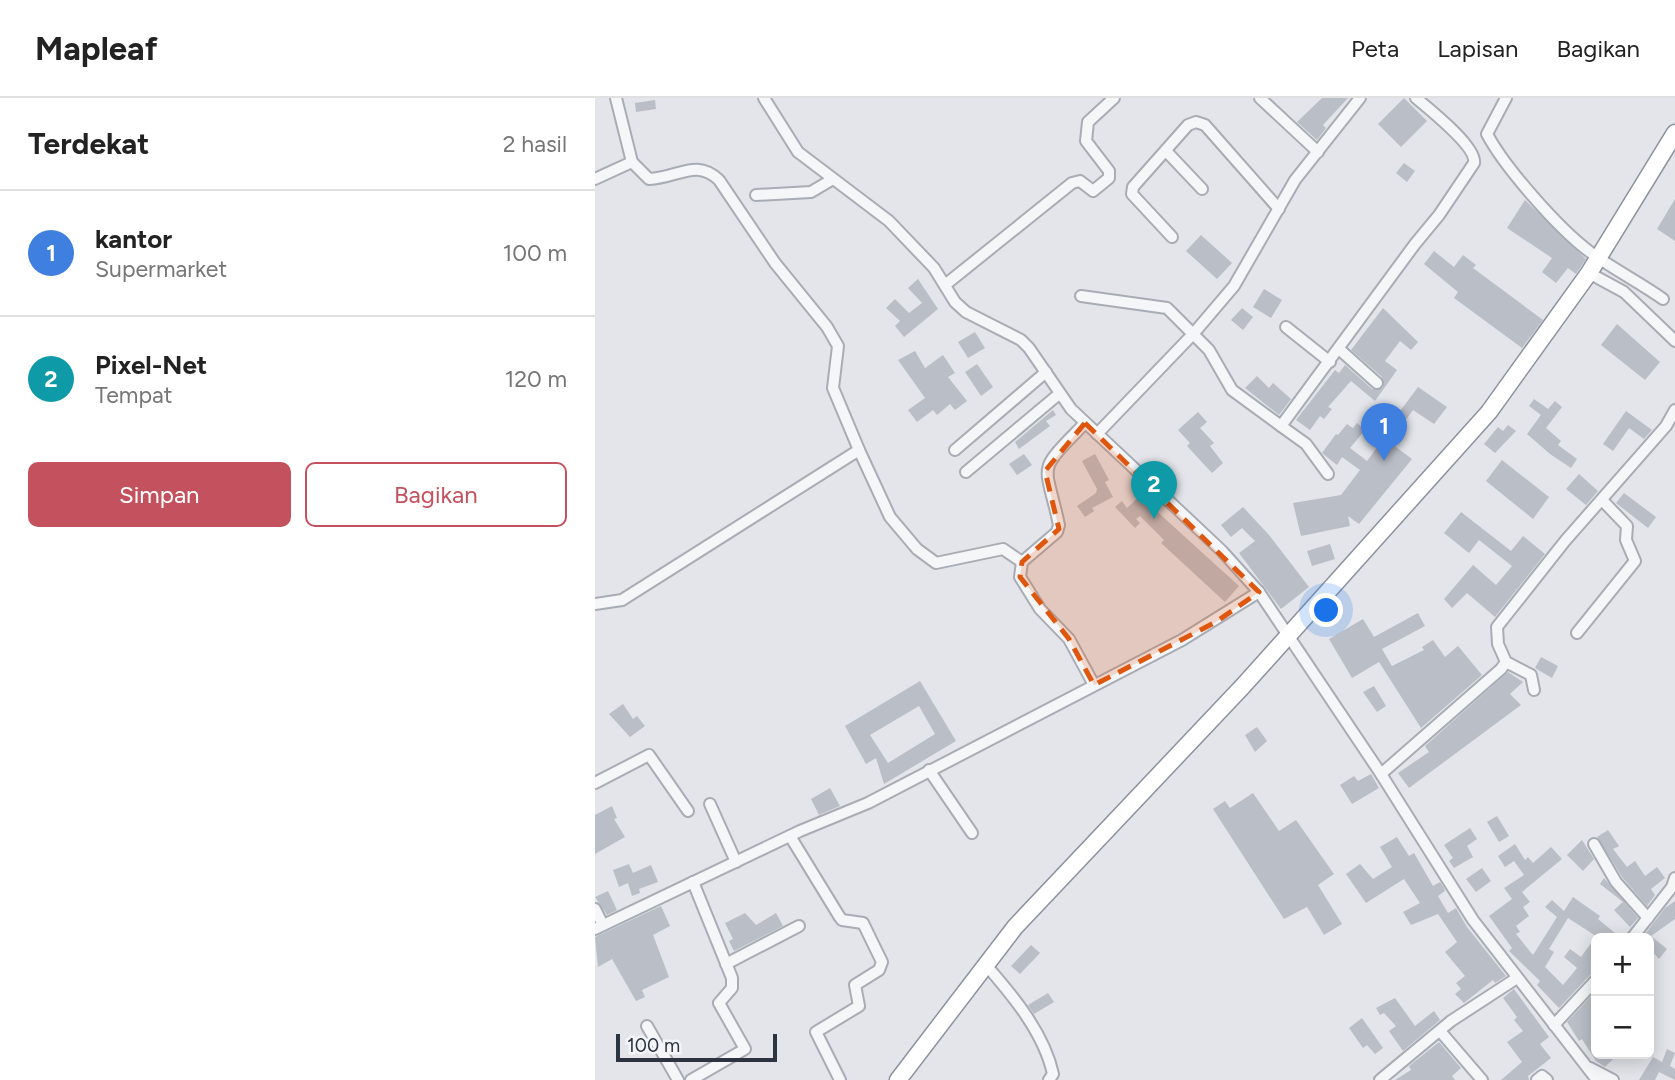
<!DOCTYPE html>
<html lang="id">
<head>
<meta charset="utf-8">
<style>
  :root { --surface:#fff; --page:#f6f6f6; --text:#222; --muted:#767676; --line:#e0e0e0; --accent:#c4525e }
  body { margin:0; font-family:Figtree,sans-serif; background:var(--page); color:var(--text) }
  .controls { position:absolute; right:21px; bottom:21px; display:grid; overflow:hidden; border-radius:10px; box-shadow:0 4px 18px #0003 }
  .controls button { width:63px; height:63px; display:grid; place-items:center; padding:0; border:0; border-bottom:2px solid var(--line); background:var(--surface); color:var(--text); font:35px sans-serif }
  .scale { position:absolute; left:21px; bottom:18px; width:161px; box-sizing:border-box; padding-left:7px; border:4px solid #2c3341; border-top:0; font-size:19px; line-height:24px; white-space:nowrap; color:#2c3341; -webkit-text-stroke:5px #f2f4f7; paint-order:stroke }
  .you { position:absolute; left:732px; top:513px; width:24px; height:24px; margin:-18px; border:5px solid #fff; border-radius:50%; background:#1a73e8; box-shadow:0 0 0 10px #1a73e833 }
  .badge { display:grid; place-items:center; width:46px; height:46px; border-radius:50%; background:var(--accent); color:#fff; font-size:23px; font-weight:700 }
  .pin { position:absolute; translate:-50% -58px; filter:drop-shadow(0 2px 4px #0008) }
  .pin::after { content:''; position:absolute; top:37px; width:24px; height:21px; background:inherit; clip-path:polygon(0 0,100% 0,50% 100%) }
  .list { margin:0; padding:0; list-style:none }
  h2 { display:flex; justify-content:space-between; align-items:center; height:91px; margin:0; padding:0 28px; font-size:30px }
  h2 small { font-size:23px; font-weight:400; color:var(--muted) }
  .list li { display:grid; grid-template-columns:46px 1fr auto; gap:21px; align-items:center; box-sizing:border-box; height:126px; padding:0 28px; border-top:2px solid var(--line) }
  .list b { display:block; font-size:26px; white-space:nowrap }
  .list p { margin:0; font-size:23px; white-space:nowrap; color:var(--muted) }
  .list em { font-size:23px; font-style:normal; color:var(--muted) }
  .actions { display:flex; gap:14px; padding:21px 28px }
  .actions a { flex:1; padding:16px 0; border:2px solid var(--accent); border-radius:10px; text-align:center; font-size:24px; color:var(--accent) }
  .actions .main { background:var(--accent); color:#fff }
  .map { position:relative; flex:none; width:1080px; height:982px; overflow:hidden }
  header { display:flex; align-items:center; gap:42px; box-sizing:border-box; height:98px; padding:0 35px; background:var(--surface); border-bottom:2px solid var(--line) }
  header strong { font-size:33px }
  nav { display:flex; gap:38px; margin-inline-start:auto; font-size:24px }
  main { display:flex }
  aside { flex:1; background:var(--surface) }
  .map>svg:first-child { display:block }
</style>
</head>
<body>
<header>
<strong>Mapleaf</strong>
<nav><a>Peta</a><a>Lapisan</a><a>Bagikan</a></nav>
</header>
<main>
<aside>
<h2>Terdekat<small>2 hasil</small></h2>
<ul class="list">
<li><span class="badge" style="background:#3f7fe0">1</span><div><b>kantor</b><p>Supermarket</p></div><em>100 m</em></li>
<li><span class="badge" style="background:#0f9aa8">2</span><div><b>Pixel-Net</b><p>Tempat</p></div><em>120 m</em></li>
</ul>
<div class="actions"><a class="main">Simpan</a><a>Bagikan</a></div>
</aside>
<div class="map">
<svg width="1080" height="982" viewBox="0 0 1080 982">
  <rect width="100%" height="100%" fill="#e3e5ea"/>
  <!-- building -->
  <g fill="#babec6" fill-rule="evenodd">
    <polygon points="727,0 753,0 728,27 731,30 722,42 702,24"/>
    <polygon points="809,0 832,23 806,49 783,26"/>
    <polygon points="60,2 61,11 41,14 40,5"/>
    <polygon points="809,65 820,73 812,84 801,75"/>
    <polygon points="1080,101 1080,143 1062,131"/>
    <polygon points="930,102 991,161 981,176 973,170 961,185 947,174 957,160 912,130"/>
    <polygon points="606,137 637,165 622,181 591,153"/>
    <polygon points="839,153 859,169 868,157 881,167 878,170 948,222 927,250 859,200 863,194 829,166"/>
    <polygon points="323,181 343,211 309,239 300,228 305,223 291,210 300,201 314,215 327,205 313,190"/>
    <polygon points="669,191 687,202 676,220 658,209"/>
    <polygon points="647,210 658,219 648,232 636,222"/>
    <polygon points="788,210 823,244 816,252 805,243 790,263 802,272 780,303 756,283 733,309 737,311 729,321 725,318 715,332 701,322 740,272 744,275 750,267 777,291 788,290 787,279 756,252"/>
    <polygon points="1022,226 1065,264 1050,282 1006,247"/>
    <polygon points="380,234 390,250 373,260 363,244"/>
    <polygon points="320,253 330,270 348,257 360,275 353,279 372,303 360,312 355,306 342,317 338,312 322,324 313,312 330,300 303,262"/>
    <polygon points="382,266 398,289 386,298 370,274"/>
    <polygon points="662,278 674,290 678,285 696,301 684,317 650,290"/>
    <polygon points="823,289 852,309 839,326 818,312 799,338 791,332"/>
    <polygon points="939,301 953,311 960,303 967,309 951,330 966,343 963,347 982,361 976,370 955,356 932,336 946,317 934,308"/>
    <polygon points="458,312 461,317 451,323 455,328 424,351 420,344"/>
    <polygon points="1031,313 1057,332 1049,341 1034,330 1018,353 1008,346"/>
    <polygon points="603,314 612,324 605,330 619,345 615,348 628,365 617,375 592,348 595,345 583,332"/>
    <polygon points="762,325 770,332 755,350 772,363 789,340 817,361 764,426 753,418 755,428 706,438 698,405 746,397 765,372 747,359 742,367 727,355 741,336 743,337 752,326 758,330"/>
    <polygon points="913,327 921,333 900,355 889,346 903,329 908,333"/>
    <polygon points="429,356 437,367 422,377 414,366"/>
    <polygon points="500,356 514,382 510,384 518,399 497,410 499,413 490,419 482,408 501,395 502,391 487,363"/>
    <polygon points="907,362 954,399 938,421 891,383"/>
    <polygon points="984,376 1003,393 991,407 971,391"/>
    <polygon points="1029,395 1061,419 1053,430 1021,405"/>
    <polygon points="545,398 644,488 630,504 566,445 569,442 545,418 541,421 545,425 540,430 520,409 527,403 532,410"/>
    <polygon points="648,409 674,437 714,489 686,511 644,455 660,443 647,430 636,439 626,427"/>
    <polygon points="866,414 916,453 928,438 950,456 900,519 872,495 857,510 849,501 878,467 901,487 917,468 884,442 874,455 849,435"/>
    <polygon points="735,446 740,461 717,468 712,453"/>
    <polygon points="823,515 830,528 787,551 797,568 829,552 827,549 838,542 850,559 863,548 887,577 826,630 784,564 757,580 734,541 768,521 779,539"/>
    <polygon points="946,559 963,568 957,580 940,570"/>
    <polygon points="913,574 928,584 915,596 926,607 814,690 803,675 834,654 830,648"/>
    <path d="M 325,583 L 361,643 L 289,686 L 281,660 L 271,666 L 250,628 ZM 324,608 L 340,636 L 293,665 L 275,637 Z"/>
    <polygon points="779,588 791,608 782,614 768,594"/>
    <polygon points="28,606 38,621 42,618 50,628 35,639 14,616"/>
    <polygon points="662,629 672,643 660,654 650,637"/>
    <polygon points="776,676 784,690 757,706 745,687 759,678 763,683"/>
    <polygon points="235,690 245,708 224,717 216,701"/>
    <polygon points="658,695 684,733 701,722 739,776 723,787 747,826 729,837 712,809 689,821 618,711 630,703 635,710"/>
    <polygon points="17,708 22,720 19,721 30,739 0,756 0,717"/>
    <polygon points="902,718 914,738 904,744 892,724"/>
    <polygon points="875,730 882,741 872,748 878,759 859,770 854,763 858,760 849,747"/>
    <polygon points="1013,732 1024,748 1018,751 1032,769 1040,763 1050,778 1062,769 1070,780 1056,791 1060,797 1052,808 1027,779 1002,739"/>
    <polygon points="802,739 814,758 819,755 838,788 845,784 849,790 850,793 843,798 853,815 861,810 872,829 911,878 900,885 898,882 869,905 860,896 866,891 861,885 870,878 850,854 862,844 843,816 816,827 808,814 825,805 809,781 771,805 751,776 765,766 778,781 797,769 785,749"/>
    <polygon points="987,742 999,761 988,773 972,757"/>
    <polygon points="920,746 930,762 933,759 938,765 956,749 967,761 927,794 935,804 928,809 934,818 921,828 925,834 921,836 938,857 962,819 950,809 957,802 969,813 978,799 1005,818 1003,821 1026,840 1004,840 973,820 954,851 959,854 950,869 968,887 982,870 969,859 975,851 986,859 1001,838 1001,853 996,860 1001,864 1001,874 995,877 964,910 942,887 945,883 914,853 917,850 894,818 917,801 909,790 929,777 919,763 910,769 903,758"/>
    <polygon points="34,766 38,775 56,767 63,784 44,791 45,795 37,798 33,785 24,789 18,772"/>
    <polygon points="887,770 896,783 881,794 871,781"/>
    <polygon points="1009,780 1043,820 1035,829 1019,812 1028,804 1005,786"/>
    <polygon points="13,793 22,812 12,817 0,799"/>
    <polygon points="1080,803 1080,821 1056,838 1072,851 1064,861 1054,850 1054,839 1047,840 1070,810"/>
    <polygon points="66,808 75,828 58,837 74,879 47,892 50,899 41,903 17,861 3,869 0,839"/>
    <polygon points="150,815 161,827 181,815 188,828 139,853 134,843 138,841 130,825"/>
    <polygon points="436,847 445,855 425,876 416,868"/>
    <polygon points="919,891 954,939 945,946 956,960 933,978 934,982 906,982 927,964 912,944 928,933 919,922 922,919 908,900"/>
    <polygon points="1001,893 1001,956 1023,956 1010,969 1001,963 987,941 984,943 972,924"/>
    <polygon points="453,895 459,904 439,916 433,907"/>
    <polygon points="800,900 820,928 839,913 845,922 808,953 794,933 801,928 789,915 785,917 781,910"/>
    <polygon points="767,920 788,950 780,956 772,947 768,950 754,930"/>
    <polygon points="844,944 866,970 857,978 860,982 800,982 816,972 814,968"/>
    <polygon points="1072,951 1080,955 1075,968 1080,971 1080,982 1064,974 1060,982 1044,982 1058,959 1067,964"/>
  </g>
  <g fill="none" stroke-linecap="round" stroke-linejoin="round">
    <defs>
      <g id="minor">
        <path d="M 21,0 L 37,64 L 54,81 C 83,80 101,60 124,82 L 180,165 L 232,229 L 243,248 L 238,290 L 264,352 L 295,419 L 322,451 L 341,465 L 408,451 L 427,464"/>
        <polyline points="169,0 203,54 294,123 339,170 360,204 371,214 426,242 434,250 476,311 627,453 664,494 786,676 878,822 1002,982"/>
        <polyline points="665,0 723,54"/>
        <path d="M 911,0 L 892,36 C 910,70 964,131 995,154 C 1018,171 1044,184 1068,201"/>
        <polyline points="571,53 607,91"/>
        <polyline points="0,81 37,64"/>
        <polyline points="161,97 216,94 238,81"/>
        <polyline points="577,139 537,96 538,89 593,27 601,24 610,27 684,111"/>
        <polyline points="994,175 1029,194 1080,243"/>
        <polyline points="350,187 477,85 485,83 498,93 514,80 514,73 491,43 493,24 519,0"/>
        <path d="M 486,198 L 572,210 L 614,252 L 637,292 L 686,328 L 820,146 L 844,117 L 879,65 C 882,49 834,11 821,0"/>
        <polyline points="691,229 735,264"/>
        <polyline points="744,251 782,285"/>
        <path d="M 490,325 C 440,377 450,361 464,427 L 462,434 L 427,464 L 425,479 L 445,511 L 474,541 L 499,587"/>
        <polyline points="686,328 711,346 733,376"/>
        <polyline points="502,336 599,235 639,188 700,82 765,0"/>
        <polyline points="360,352 451,274"/>
        <polyline points="371,374 464,296"/>
        <polyline points="0,506 27,502 264,352"/>
        <polyline points="982,535 1040,463 1031,442 1032,428 1008,403"/>
        <polyline points="911,564 936,577 939,592"/>
        <polyline points="334,672 377,735"/>
        <polyline points="786,676 906,571 911,564 903,546 902,529 970,443 1071,328 1080,312"/>
        <polyline points="0,685 54,657 93,713"/>
        <polyline points="115,706 141,764"/>
        <polyline points="195,738 244,818 247,822 268,825 287,864 284,872 260,887 264,908 221,934 245,982"/>
        <polyline points="999,746 1021,784 1053,820"/>
        <polyline points="0,811 8,827"/>
        <polyline points="0,831 205,733 273,705 587,542 664,494"/>
        <polyline points="1037,840 1077,789 1080,780"/>
        <polyline points="131,866 204,828"/>
        <path d="M 391,867 C 418,898 449,935 458,976 L 454,982"/>
        <polyline points="959,927 1001,882"/>
        <polyline points="52,928 83,982"/>
        <polyline points="845,933 887,982"/>
        <polyline points="995,970 1018,982"/>
        <polyline points="96,982 150,951 124,905 137,890 137,880 98,784"/>
        <polyline points="785,982 856,923 922,880"/>
        <polyline points="942,982 947,978 952,982"/>
      </g>
      <polyline id="highway" points="303,982 420,829 648,588 894,314 994,175 1080,35"/>
    </defs>
    <!-- minor casing -->
    <use href="#minor" stroke="#a8acb4" stroke-width="14"/>
    <!-- highway casing -->
    <use href="#highway" stroke="#8b929f" stroke-width="19"/>
    <!-- minor -->
    <use href="#minor" stroke="#f5f6f8" stroke-width="10"/>
    <!-- highway -->
    <use href="#highway" stroke="#fff" stroke-width="16"/>
  </g>
  <!-- marked area -->
  <path fill="#df570f" fill-opacity="0.2" stroke="#df570f" stroke-width="5" stroke-dasharray="14 9" stroke-linejoin="round" d="M 490,325 L 664,494 L 621,524 L 499,587 L 474,541 L 425,479 L 427,464 L 464,431 L 450,373 Z"/>
</svg>
<div class="controls">
<button>+</button>
<button>−</button>
</div>
<div class="scale">100 m</div>
<div class="you"></div>
<div class="pin badge" style="left:789px;top:363px;background:#3f7fe0">1</div>
<div class="pin badge" style="left:559px;top:421px;background:#0f9aa8">2</div>
</div>
</main>
</body>
</html>
